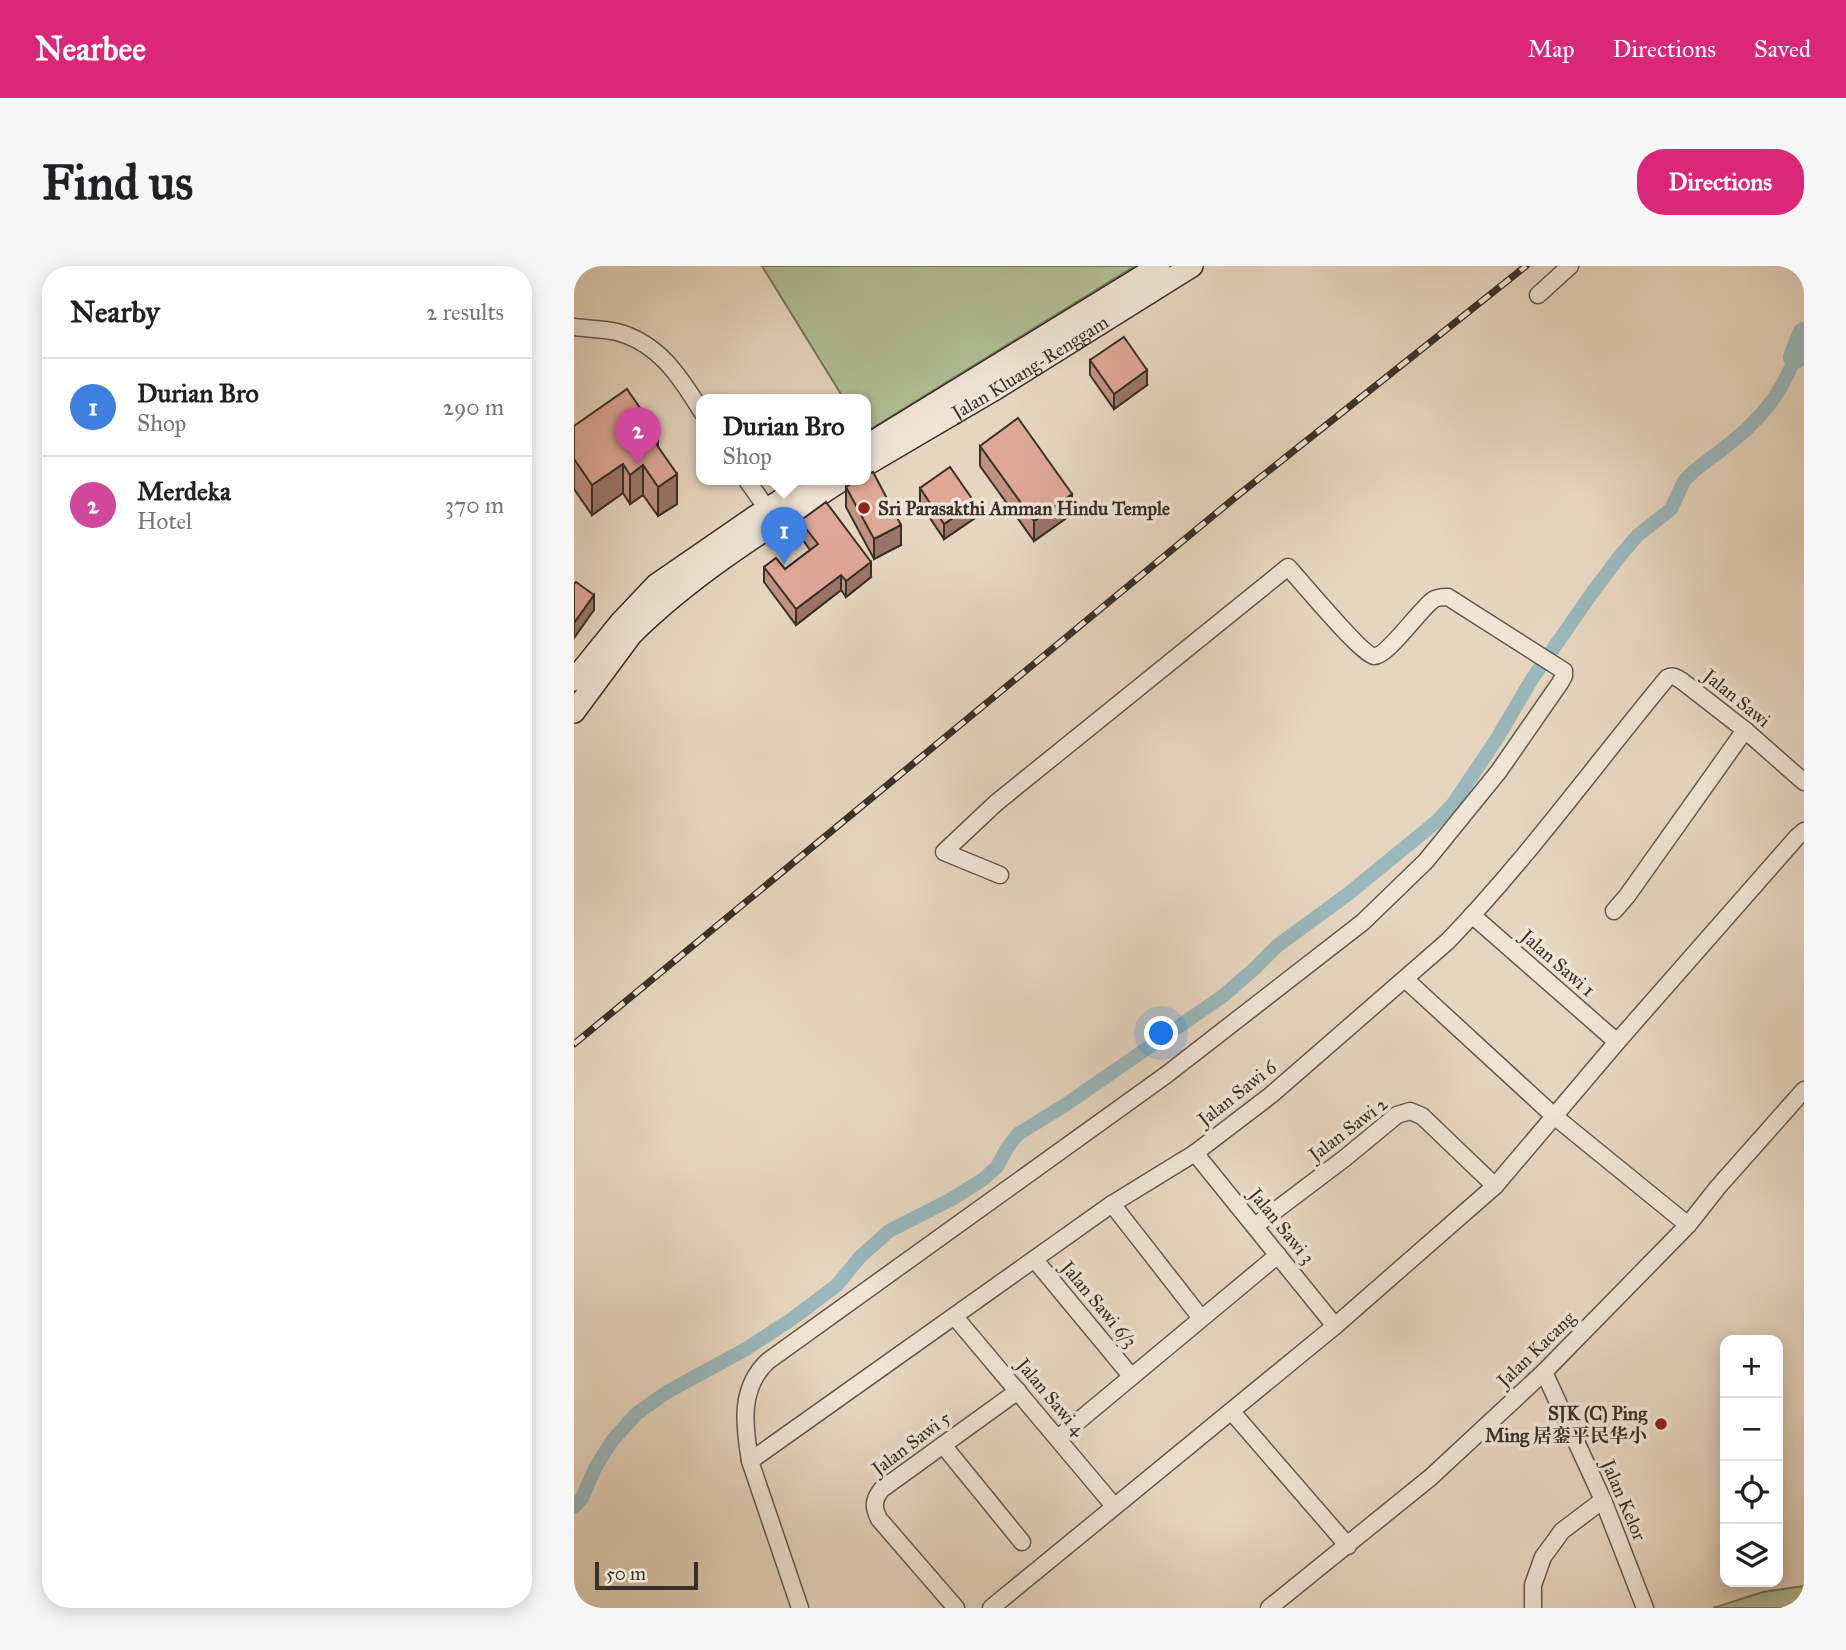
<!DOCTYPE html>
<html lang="en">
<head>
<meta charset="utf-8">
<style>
  :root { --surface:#fff; --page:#f6f6f6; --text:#202124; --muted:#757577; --line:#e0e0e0; --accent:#db2777 }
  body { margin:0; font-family:"IM FELL Great Primer","Noto Serif SC",serif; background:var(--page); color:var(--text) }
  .controls { position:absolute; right:21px; bottom:21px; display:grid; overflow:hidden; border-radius:14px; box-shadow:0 4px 18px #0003 }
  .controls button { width:63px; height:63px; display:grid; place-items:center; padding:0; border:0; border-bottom:2px solid var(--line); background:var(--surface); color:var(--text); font:35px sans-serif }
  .scale { position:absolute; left:21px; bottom:18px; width:103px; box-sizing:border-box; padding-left:7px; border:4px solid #393127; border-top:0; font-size:19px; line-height:24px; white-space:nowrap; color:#393127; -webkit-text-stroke:5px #efe4d5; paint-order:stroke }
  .you { position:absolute; left:588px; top:768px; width:24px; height:24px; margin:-18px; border:5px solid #fff; border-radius:50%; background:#1a73e8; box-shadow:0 0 0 10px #1a73e833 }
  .badge { display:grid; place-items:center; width:46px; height:46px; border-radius:50%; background:var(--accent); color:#fff; font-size:23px; font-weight:700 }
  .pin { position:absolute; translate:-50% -58px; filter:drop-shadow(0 2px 4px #0008) }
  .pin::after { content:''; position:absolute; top:37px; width:24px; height:21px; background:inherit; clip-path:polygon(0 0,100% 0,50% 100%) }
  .popup { position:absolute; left:122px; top:128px; width:175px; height:91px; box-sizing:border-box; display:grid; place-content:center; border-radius:14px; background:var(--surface); filter:drop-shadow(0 2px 5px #0005); font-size:23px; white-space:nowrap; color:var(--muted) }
  .popup b { font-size:26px; color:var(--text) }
  .popup::after { content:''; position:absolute; left:50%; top:100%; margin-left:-14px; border:14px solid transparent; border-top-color:var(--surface) }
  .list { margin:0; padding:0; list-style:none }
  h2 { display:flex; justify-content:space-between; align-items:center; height:91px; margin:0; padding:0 28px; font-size:30px }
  h2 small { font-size:23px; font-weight:400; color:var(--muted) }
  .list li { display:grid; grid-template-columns:46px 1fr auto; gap:21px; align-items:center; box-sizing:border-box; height:98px; padding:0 28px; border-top:2px solid var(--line) }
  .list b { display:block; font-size:26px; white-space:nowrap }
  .list p { margin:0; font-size:23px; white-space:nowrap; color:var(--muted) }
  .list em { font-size:23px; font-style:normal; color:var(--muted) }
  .icon { flex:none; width:38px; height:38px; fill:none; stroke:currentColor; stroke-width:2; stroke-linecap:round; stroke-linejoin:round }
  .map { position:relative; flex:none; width:1230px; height:1342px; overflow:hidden; border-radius:28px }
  header { display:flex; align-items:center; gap:42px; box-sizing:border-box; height:98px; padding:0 35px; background:var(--accent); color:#fff }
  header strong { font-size:33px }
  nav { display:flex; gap:38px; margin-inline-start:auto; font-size:24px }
  .intro { display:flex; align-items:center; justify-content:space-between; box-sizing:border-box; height:168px; padding:0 42px }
  h1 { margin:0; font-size:49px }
  .button { padding:18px 32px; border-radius:28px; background:var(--accent); color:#fff; font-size:24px; font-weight:700 }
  main { display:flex; gap:42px; padding:0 42px }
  aside { flex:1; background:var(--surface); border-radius:28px; box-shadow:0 4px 18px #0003 }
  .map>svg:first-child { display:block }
</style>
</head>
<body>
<header>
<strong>Nearbee</strong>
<nav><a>Map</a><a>Directions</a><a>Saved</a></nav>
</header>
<div class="intro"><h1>Find us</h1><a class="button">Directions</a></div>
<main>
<aside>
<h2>Nearby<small>2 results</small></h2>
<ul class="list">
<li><span class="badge" style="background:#3f7fe0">1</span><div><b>Durian Bro</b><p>Shop</p></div><em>290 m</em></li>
<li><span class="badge" style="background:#d1479c">2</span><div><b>Merdeka</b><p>Hotel</p></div><em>370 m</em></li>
</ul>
</aside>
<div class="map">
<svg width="1230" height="1342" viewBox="0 0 1230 1342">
  <rect width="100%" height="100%" fill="#e7d6bf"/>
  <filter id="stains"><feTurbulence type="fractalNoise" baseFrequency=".00286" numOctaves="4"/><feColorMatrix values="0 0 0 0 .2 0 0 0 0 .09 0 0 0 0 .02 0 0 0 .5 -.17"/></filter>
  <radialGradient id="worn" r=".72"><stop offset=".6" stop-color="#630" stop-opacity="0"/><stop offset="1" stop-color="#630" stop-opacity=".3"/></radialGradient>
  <!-- green -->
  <g fill="#b1be95" stroke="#75785e" stroke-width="2">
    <polygon points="188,0 561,0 292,166 292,133 270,133"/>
    <polygon points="1230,1320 1230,1342 1139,1342 1189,1326"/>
  </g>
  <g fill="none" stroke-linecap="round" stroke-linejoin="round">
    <!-- canal -->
    <path stroke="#9ab7bb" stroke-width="14" d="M 0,1241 L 8,1232 L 21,1202 L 38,1175 L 62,1148 L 93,1126 L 172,1083 L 218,1053 L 263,1019 L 286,991 L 315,965 L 376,934 L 408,914 L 423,901 L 433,882 L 444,868 L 491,839 L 649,730 L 680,703 L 703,680 L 774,628 L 862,556 L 879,538 L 922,474 L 958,413 L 1018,327 L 1045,291 L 1063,270 L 1097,243 L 1110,215 L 1116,209 C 1126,199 1139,191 1150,182 C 1183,157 1207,130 1221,91"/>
    <!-- river -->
    <polyline stroke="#9ab7bb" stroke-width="24" points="1221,91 1230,68"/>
    <defs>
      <g id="minor">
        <polyline points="964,29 996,0"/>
        <path d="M 0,61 C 14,63 30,63 43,66 C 85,77 107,112 128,146"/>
        <polyline points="172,213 199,251"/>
        <polyline points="1040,645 1053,630 1171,464"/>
        <polyline points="898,649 1043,776"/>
        <polyline points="831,713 980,850 1114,959"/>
        <polyline points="621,887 761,1060"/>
        <polyline points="538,938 627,1052"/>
        <polyline points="681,960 771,892 823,849 836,845 848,850 921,920"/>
        <polyline points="461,994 557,1110"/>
        <polyline points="381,1051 540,1240"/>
        <polyline points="970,1106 1029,1234 1071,1342"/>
        <polyline points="658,1146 774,1280"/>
        <polyline points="484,1172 704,989"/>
        <polyline points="369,1179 448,1276"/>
        <path d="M 176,1195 L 538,938 L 621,887 L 697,829 L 874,675 C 953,593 1020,500 1093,412 C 1099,409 1102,411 1108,415 L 1171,464 L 1230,516"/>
        <path d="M 226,1342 L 176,1195 C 170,1159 165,1122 194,1095 L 592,809 L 789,656 L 852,595 L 925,505 L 986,417 L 990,410 L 990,405 L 874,331 C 869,331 863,331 859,334 C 846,343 813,391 800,390 C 788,389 726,314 714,301 L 422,537 L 370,586 L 426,609"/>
        <path d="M 382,1342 L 305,1253 C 299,1241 299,1234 308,1223 L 444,1125"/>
        <polyline points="417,1342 761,1060 921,920 1043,776 1223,571 1230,565"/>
        <polyline points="695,1342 857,1211 970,1106 1114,959 1144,921 1230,824"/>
        <polyline points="959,1342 959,1319 969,1291 988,1265 1029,1234"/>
      </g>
      <g id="secondary">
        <polyline points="292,180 585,0"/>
        <path id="s1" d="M 292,199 L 418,125 L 618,0"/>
        <polyline points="0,414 46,357 82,319 182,250 240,213"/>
        <path d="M 0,446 L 57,369 C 118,308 198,259 270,213"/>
      </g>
    </defs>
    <!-- minor casing -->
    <use href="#minor" stroke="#645a4d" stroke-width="19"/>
    <!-- secondary casing -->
    <use href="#secondary" stroke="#393127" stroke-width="24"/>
    <!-- minor -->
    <use href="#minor" stroke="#efe4d5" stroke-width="16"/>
    <!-- secondary -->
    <use href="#secondary" stroke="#efe4d5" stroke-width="21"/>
    <defs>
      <polyline id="rail" points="0,778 663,230 952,0"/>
    </defs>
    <!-- rail casing -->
    <use href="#rail" stroke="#393127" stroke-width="7"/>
    <!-- rail -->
    <use href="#rail" stroke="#efe4d5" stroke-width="4.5" stroke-dasharray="13" stroke-linecap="butt"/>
  </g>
  <!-- wall -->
  <g fill="#c09081" stroke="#393127" stroke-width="2">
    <polygon points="516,94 573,119 540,143 516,109"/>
    <polygon points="0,160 84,180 103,238 84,250 69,229 56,238 49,227 18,249 0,223"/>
    <polygon points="406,180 498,248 460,275 406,200"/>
    <polygon points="272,221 327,279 300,293 272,241"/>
    <polygon points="346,222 401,252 370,273 346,237"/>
    <polygon points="226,255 297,311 272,331 267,324 222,359 190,316 190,301 211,303 236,284 226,270"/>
  </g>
  <!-- shaded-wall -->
  <g fill="#9c7569" stroke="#393127" stroke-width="2">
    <polygon points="573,104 573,119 540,143 540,128"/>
    <polygon points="84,168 84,197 78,172"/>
    <polygon points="49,198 49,227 18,249 18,219"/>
    <polygon points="69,199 69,229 56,238 56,209"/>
    <polygon points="103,208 103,238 84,250 84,221"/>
    <polygon points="498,228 498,248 460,275 460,255"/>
    <polygon points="401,237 401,252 370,273 370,258"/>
    <polygon points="327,259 327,279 300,293 300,273"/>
    <polygon points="297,296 297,311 272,331 272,315"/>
    <polygon points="267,309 267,324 222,359 222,343"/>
    <polygon points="20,329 20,344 0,372 0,357"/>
  </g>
  <!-- building -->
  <g fill="#dfa796" stroke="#393127" stroke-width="2">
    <polygon points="550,71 573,104 540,128 516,94"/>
    <polygon points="53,123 84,168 78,172 103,208 84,221 69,199 56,209 49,198 18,219 0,193 0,160"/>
    <polygon points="444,152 498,228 460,255 406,180"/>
    <polygon points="376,201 401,237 370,258 346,222"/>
    <polygon points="299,206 327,259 300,273 272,221 286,213 292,213 292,210"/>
    <polygon points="252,236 297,296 272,315 267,309 222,343 190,301 202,292 211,303 244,278 226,255"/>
    <polygon points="2,316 20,329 0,357 0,318"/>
  </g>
  <!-- markers -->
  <g fill="#8f2418" stroke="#efe4d5" stroke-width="2.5">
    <circle cx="290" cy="242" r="7"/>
    <circle cx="1087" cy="1158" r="7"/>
  </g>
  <g text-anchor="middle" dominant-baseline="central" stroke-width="7" stroke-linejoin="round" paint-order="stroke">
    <!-- street labels -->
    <g font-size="19" fill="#393127" stroke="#efe4d5">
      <text stroke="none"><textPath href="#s1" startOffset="191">Jalan Kluang-Renggam</textPath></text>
      <text transform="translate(1163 432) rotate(39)">Jalan Sawi</text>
      <text transform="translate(984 697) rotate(41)">Jalan Sawi 1</text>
      <text transform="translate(663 827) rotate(-38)">Jalan Sawi 6</text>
      <text transform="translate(774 863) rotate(-37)">Jalan Sawi 2</text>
      <text transform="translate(708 960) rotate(51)">Jalan Sawi 3</text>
      <text transform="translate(525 1038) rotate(50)">Jalan Sawi 6/3</text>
      <text transform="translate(962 1083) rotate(-44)">Jalan Kacang</text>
      <text transform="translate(477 1131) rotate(50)">Jalan Sawi 4</text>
      <text transform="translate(337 1177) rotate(-37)">Jalan Sawi 5</text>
      <text transform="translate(1050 1234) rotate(67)">Jalan Kelor</text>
    </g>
    <!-- poi labels -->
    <g font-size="19" font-weight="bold" fill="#393127" stroke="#efe4d5" text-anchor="start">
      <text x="304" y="242">Sri Parasakthi Amman Hindu Temple</text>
      <text x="1073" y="1147" text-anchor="end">SJK (C) Ping<tspan x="1073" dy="22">Ming 居銮平民华小</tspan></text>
    </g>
  </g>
  <rect width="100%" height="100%" filter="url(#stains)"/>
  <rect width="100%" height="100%" fill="url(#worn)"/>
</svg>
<div class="controls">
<button>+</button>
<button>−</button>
<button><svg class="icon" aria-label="locate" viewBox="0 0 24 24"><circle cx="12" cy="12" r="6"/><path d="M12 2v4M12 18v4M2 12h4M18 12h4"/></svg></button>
<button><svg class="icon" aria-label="layers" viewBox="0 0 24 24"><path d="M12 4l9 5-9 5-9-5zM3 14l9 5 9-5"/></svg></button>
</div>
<div class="scale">50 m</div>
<div class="you"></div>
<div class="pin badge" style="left:210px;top:299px;background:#3f7fe0">1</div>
<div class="popup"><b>Durian Bro</b>Shop</div>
<div class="pin badge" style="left:64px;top:199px;background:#d1479c">2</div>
</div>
</main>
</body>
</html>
